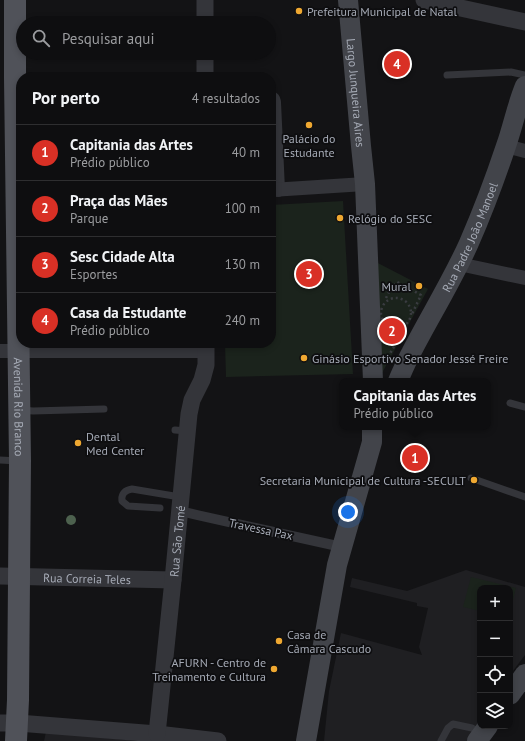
<!DOCTYPE html>
<html lang="pt">
<head>
<meta charset="utf-8">
<style>
  :root { --surface:#0e0e10; --page:#1c1c1e; --text:#f1f3f6; --muted:#9b9c9f; --line:#2e2e30; --accent:#d93025 }
  body { margin:0; font-family:"PT Sans",sans-serif; background:var(--page); color:var(--text) }
  .controls { position:absolute; right:12px; bottom:12px; display:grid; overflow:hidden; border-radius:8px; box-shadow:0 2px 6px #0003 }
  .controls button { width:36px; height:36px; display:grid; place-items:center; padding:0; border:0; border-bottom:1px solid var(--line); background:var(--surface); color:var(--text); font:20px sans-serif }
  .you { position:absolute; left:348px; top:512px; width:14px; height:14px; margin:-10px; border:3px solid #fff; border-radius:50%; background:#1a73e8; box-shadow:0 0 0 6px #1a73e833 }
  .badge { display:grid; place-items:center; width:26px; height:26px; border-radius:50%; background:var(--accent); color:#fff; font-size:13px; font-weight:700 }
  .pin { position:absolute; translate:-50% -50%; border:2px solid #fff; box-shadow:0 1px 4px #0006 }
  .popup { position:absolute; left:339px; top:378px; width:152px; height:52px; box-sizing:border-box; display:grid; place-content:center; border-radius:8px; background:var(--surface); filter:drop-shadow(0 1px 3px #0005); font-size:13px; white-space:nowrap; color:var(--muted) }
  .popup b { font-size:15px; color:var(--text) }
  .popup::after { content:''; position:absolute; left:50%; top:100%; margin-left:-8px; border:8px solid transparent; border-top-color:var(--surface) }
  .list { margin:0; padding:0; list-style:none }
  h2 { display:flex; justify-content:space-between; align-items:center; height:52px; margin:0; padding:0 16px; font-size:17px }
  h2 small { font-size:13px; font-weight:400; color:var(--muted) }
  .list li { display:grid; grid-template-columns:26px 1fr auto; gap:12px; align-items:center; box-sizing:border-box; height:56px; padding:0 16px; border-top:1px solid var(--line) }
  .list b { display:block; font-size:15px; white-space:nowrap }
  .list p { margin:0; font-size:13px; white-space:nowrap; color:var(--muted) }
  .list em { font-size:13px; font-style:normal; color:var(--muted) }
  .icon { flex:none; width:22px; height:22px; fill:none; stroke:currentColor; stroke-width:2; stroke-linecap:round; stroke-linejoin:round }
  .map { position:relative; flex:none; width:525px; height:741px; overflow:hidden }
  .search { position:absolute; background:var(--surface); box-shadow:0 2px 6px #0003; left:16px; top:16px; width:260px; height:44px; display:flex; align-items:center; gap:10px; box-sizing:border-box; padding:0 14px; border-radius:22px; color:var(--muted); font-size:15px }
  .panel { position:absolute; background:var(--surface); box-shadow:0 2px 6px #0003; left:16px; top:72px; width:260px; height:276px; border-radius:16px }
  .map>svg:first-child { display:block }
</style>
</head>
<body>
<div class="map">
<svg width="525" height="741" viewBox="0 0 525 741">
  <rect width="100%" height="100%" fill="#131315"/>
  <!-- built -->
  <g fill="#1f1f22">
    <polygon points="466,570 525,587 525,655 510,675 510,588 480,588 480,722 467,741 324,741 329,691 341,633 422,655 419,647 428,608 417,606 417,603 350,587 352,578 407,591"/>
    <polygon points="46,732 137,741 44,741"/>
  </g>
  <!-- green -->
  <g fill="#1b231c">
    <polygon points="343,201 353,374 226,377 225,343 271,343 271,205"/>
    <polygon points="374,261 428,289 382,373"/>
    <polygon points="471,577 516,588 510,612 510,588 480,588 480,611 463,607"/>
  </g>
  <g fill="none" stroke-linecap="round" stroke-linejoin="round">
    <!-- path -->
    <g stroke="#3a3c41" stroke-width="2.5" stroke-dasharray="2 3" stroke-linecap="butt">
      <polyline points="82,77 192,76"/>
      <circle cx="396" cy="313" r="15"/>
      <polyline points="386,298 390,290 397,282 421,295 412,314"/>
      <polyline points="388,357 403,331"/>
    </g>
    <!-- service -->
    <g stroke="#34353a" stroke-width="7">
      <polyline points="447,75 511,72 525,75"/>
      <polyline points="510,403 525,407"/>
      <polyline points="22,410 33,411 104,409"/>
      <polyline points="175,430 187,431"/>
      <polyline points="0,460 18,461"/>
      <polyline points="471,478 525,497"/>
      <path d="M 160,508 L 128,506 L 122,501 C 121,494 125,490 132,489 L 180,497"/>
      <polyline points="441,741 448,728 453,724 472,728 482,734"/>
    </g>
    <!-- pedestrian -->
    <polyline stroke="#34353a" stroke-width="10" points="180,511 197,515 342,547"/>
    <!-- minor -->
    <g stroke="#34353a" stroke-width="14">
      <polyline points="271,98 273,99 274,102 278,190"/>
      <polyline points="506,146 525,151"/>
      <polyline points="271,190 365,184"/>
      <polyline points="459,264 525,278"/>
      <polyline points="0,351 206,351"/>
    </g>
    <!-- tertiary -->
    <g stroke="#34353a" stroke-width="17">
      <polyline points="424,0 525,22"/>
      <polyline points="205,23 205,0"/>
      <polyline points="205,53 205,77"/>
      <path id="s1" d="M 0,576 L 173,580"/>
      <polyline points="0,723 18,723 157,734 218,741"/>
      <path id="s2" d="M 157,734 L 173,580 L 189,414 L 192,400 L 202,380 L 206,365 L 206,343"/>
    </g>
    <!-- secondary -->
    <g stroke="#42444a" stroke-width="20">
      <path id="s3" d="M 348,0 L 361,146 L 365,184 L 373,381"/>
      <path id="s4" d="M 398,381 C 402,372 406,362 411,353 C 430,316 452,281 469,243 C 483,211 495,179 506,146 C 513,126 517,105 525,86"/>
      <polyline points="510,695 525,674"/>
      <polyline points="306,741 337,565 372,442 372,427"/>
      <polyline points="477,741 488,726"/>
    </g>
    <!-- primary -->
    <path stroke="#505259" stroke-width="22" id="s5" d="M 15,0 L 15,78 L 20,461 L 18,700 L 16,741"/>
  </g>
  <!-- trees -->
  <circle fill="#4d614e" cx="71" cy="520" r="5"/>
  <!-- markers -->
  <g fill="#efa831" stroke="#0e0e10" stroke-width="1.5">
    <circle cx="299" cy="11" r="4"/>
    <circle cx="309" cy="125" r="4"/>
    <circle cx="340" cy="218" r="4"/>
    <circle cx="419" cy="286" r="4"/>
    <circle cx="304" cy="358" r="4"/>
    <circle cx="78" cy="443" r="4"/>
    <circle cx="474" cy="480" r="4"/>
    <circle cx="279" cy="641" r="4"/>
    <circle cx="274" cy="669" r="4"/>
  </g>
  <g text-anchor="middle" dominant-baseline="central" stroke-width="3.5" stroke-linejoin="round" paint-order="stroke">
    <!-- poi labels -->
    <g font-size="12" fill="#a5aab5" stroke="#0e0e10" text-anchor="start">
      <text x="307" y="11">Prefeitura Municipal de Natal</text>
      <text x="309" y="138" text-anchor="middle">Palácio do<tspan x="309" dy="14">Estudante</tspan></text>
      <text x="348" y="218">Relógio do SESC</text>
      <text x="411" y="286" text-anchor="end">Mural</text>
      <text x="312" y="358">Ginásio Esportivo Senador Jessé Freire</text>
      <text x="86" y="436">Dental<tspan x="86" dy="14">Med Center</tspan></text>
      <text x="466" y="480" text-anchor="end">Secretaria Municipal de Cultura -SECULT</text>
      <text x="287" y="634">Casa de<tspan x="287" dy="14">Câmara Cascudo</tspan></text>
      <text x="266" y="662" text-anchor="end">AFURN - Centro de<tspan x="266" dy="14">Treinamento e Cultura</tspan></text>
    </g>
    <!-- street labels -->
    <g font-size="12" fill="#a5aab5" stroke="#0e0e10">
      <text stroke="none"><textPath href="#s3" startOffset="93">Largo Junqueira Aires</textPath></text>
      <text stroke="none"><textPath href="#s4" startOffset="161">Rua Padre João Manoel</textPath></text>
      <text stroke="none"><textPath href="#s5" startOffset="407">Avenida Rio Branco</textPath></text>
      <text transform="translate(261 529) rotate(12)">Travessa Pax</text>
      <text stroke="none"><textPath href="#s2" startOffset="194">Rua São Tomé</textPath></text>
      <text stroke="none"><textPath href="#s1" startOffset="87">Rua Correia Teles</textPath></text>
    </g>
  </g>
</svg>
<div class="controls">
<button>+</button>
<button>−</button>
<button><svg class="icon" aria-label="locate" viewBox="0 0 24 24"><circle cx="12" cy="12" r="6"/><path d="M12 2v4M12 18v4M2 12h4M18 12h4"/></svg></button>
<button><svg class="icon" aria-label="layers" viewBox="0 0 24 24"><path d="M12 4l9 5-9 5-9-5zM3 14l9 5 9-5"/></svg></button>
</div>
<div class="you"></div>
<div class="pin badge" style="left:415px;top:458px">1</div>
<div class="popup"><b>Capitania das Artes</b>Prédio público</div>
<div class="pin badge" style="left:392px;top:331px">2</div>
<div class="pin badge" style="left:309px;top:274px">3</div>
<div class="pin badge" style="left:397px;top:64px">4</div>
<div class="search"><svg class="icon" aria-label="search" viewBox="0 0 24 24"><circle cx="10" cy="10" r="6"/><path d="M15 15l6 6"/></svg>Pesquisar aqui</div>
<section class="panel">
<h2>Por perto<small>4 resultados</small></h2>
<ul class="list">
<li><span class="badge">1</span><div><b>Capitania das Artes</b><p>Prédio público</p></div><em>40 m</em></li>
<li><span class="badge">2</span><div><b>Praça das Mães</b><p>Parque</p></div><em>100 m</em></li>
<li><span class="badge">3</span><div><b>Sesc Cidade Alta</b><p>Esportes</p></div><em>130 m</em></li>
<li><span class="badge">4</span><div><b>Casa da Estudante</b><p>Prédio público</p></div><em>240 m</em></li>
</ul>
</section>
</div>
</body>
</html>
